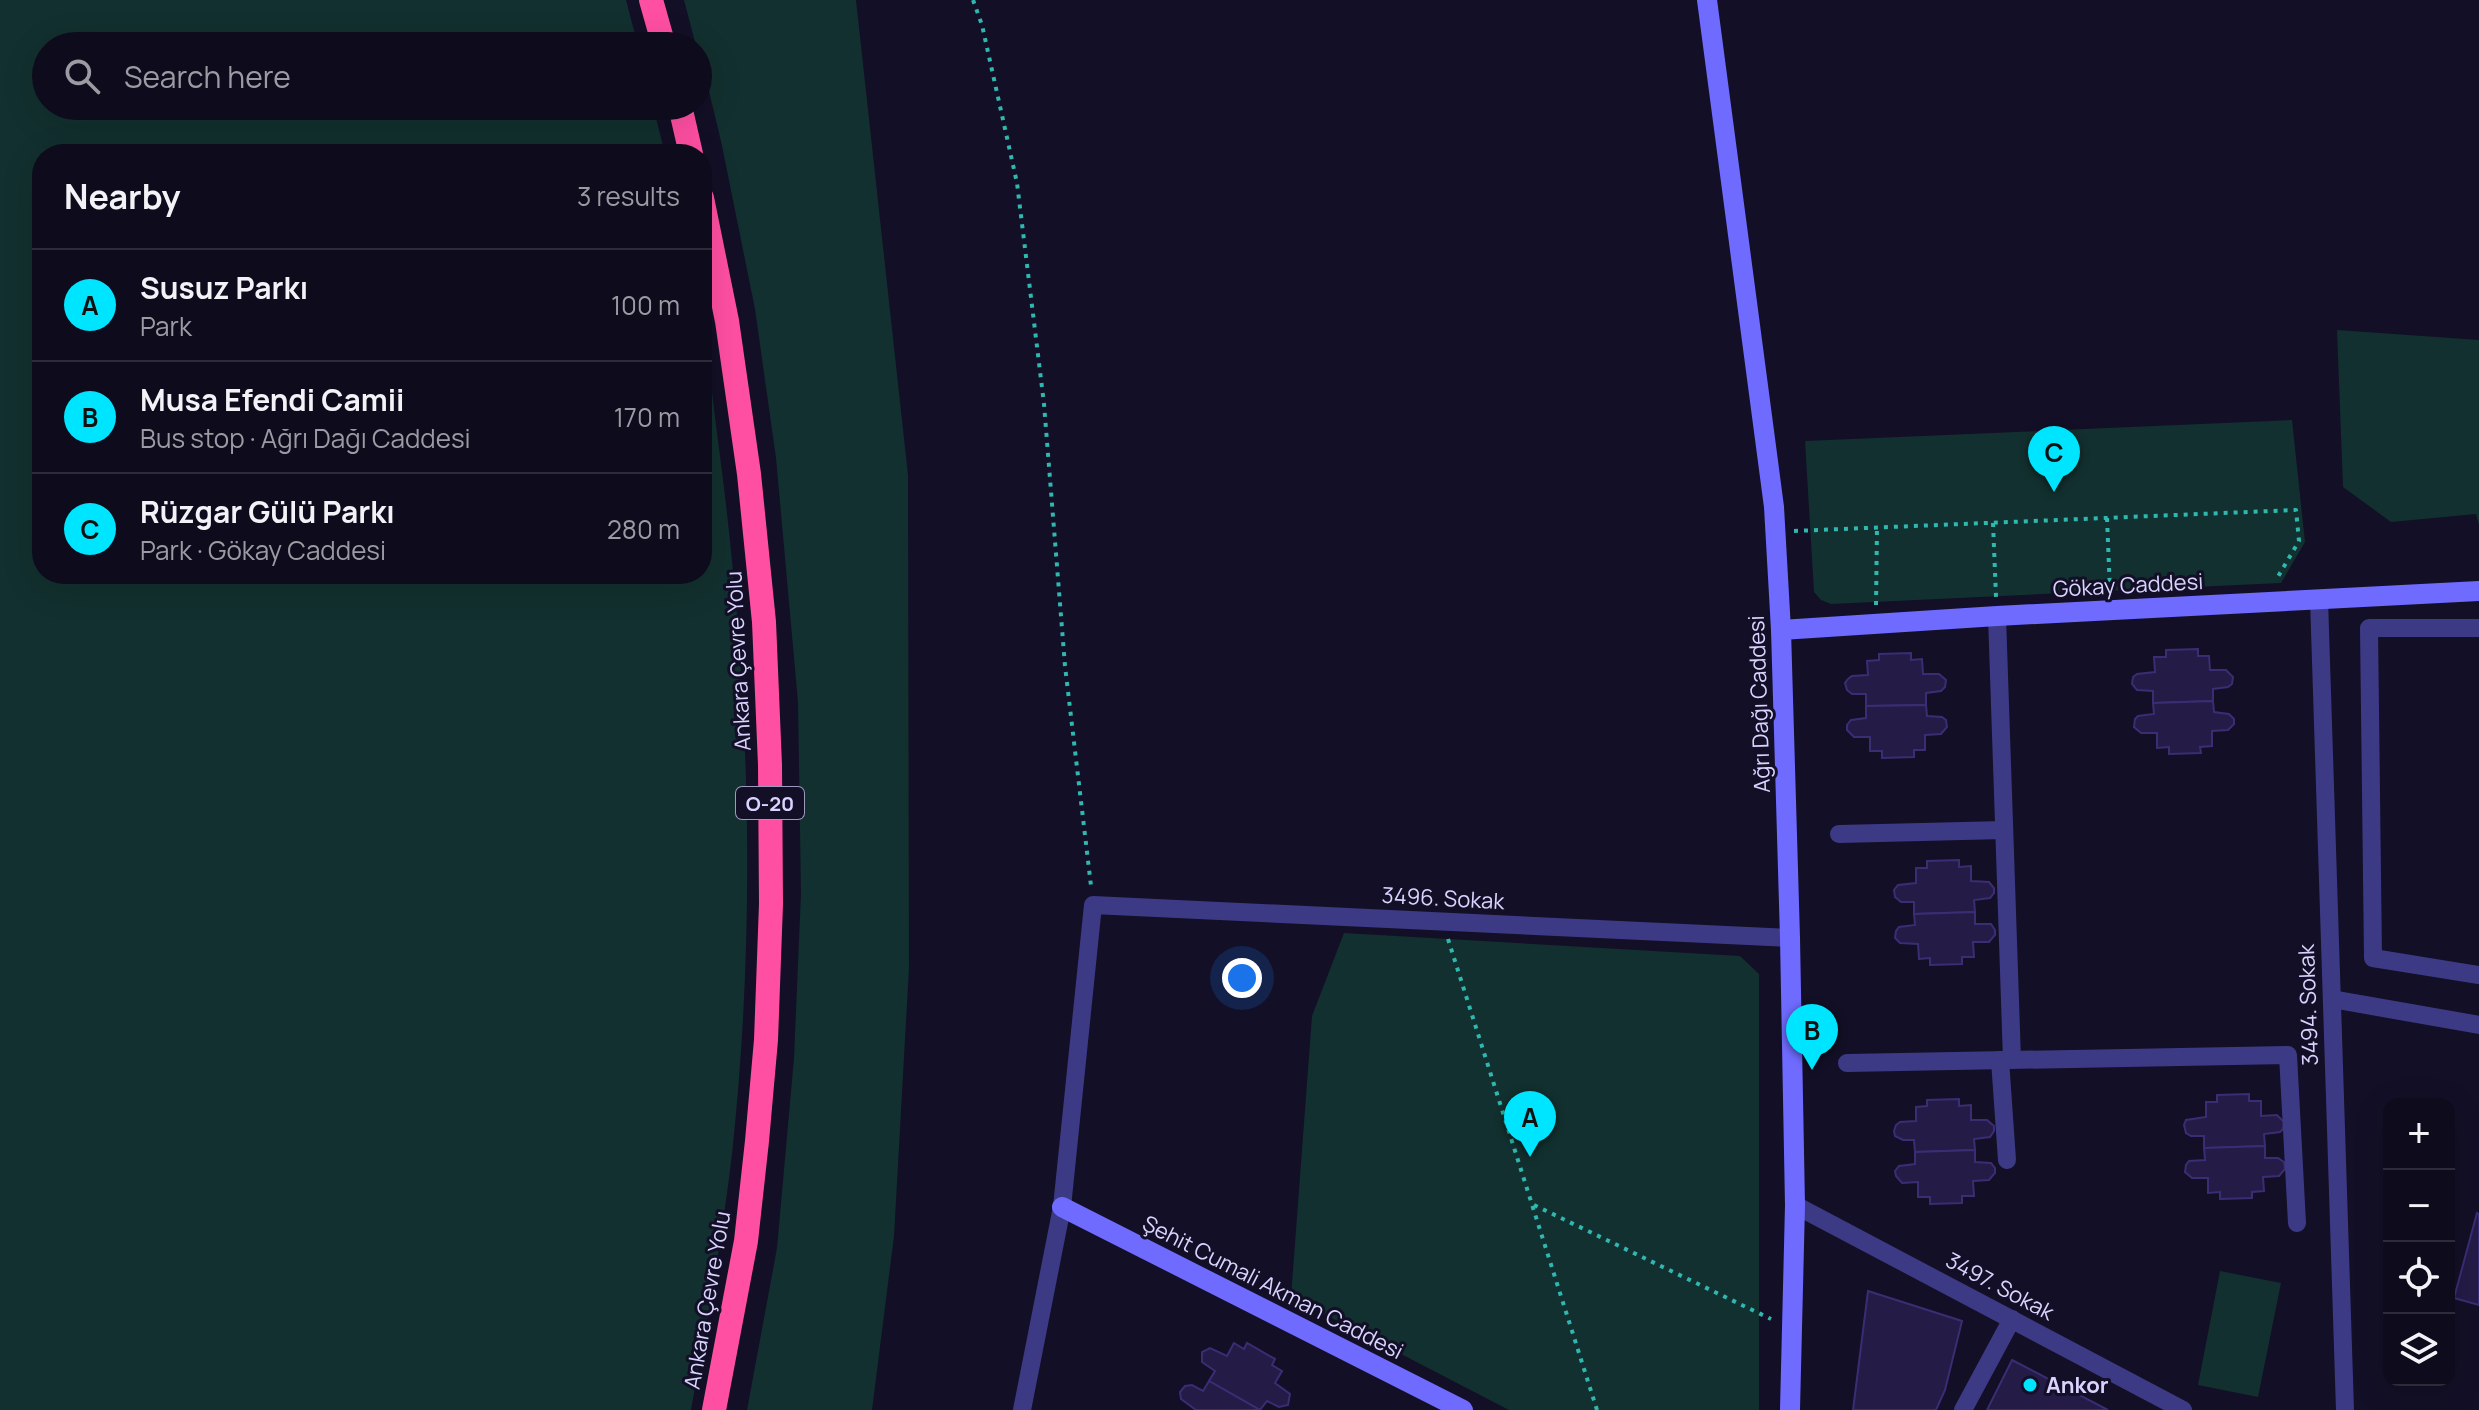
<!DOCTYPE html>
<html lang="en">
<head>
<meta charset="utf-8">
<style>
  :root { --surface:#0e0b1c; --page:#171425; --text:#f1f3f6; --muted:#9b9ba3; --line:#2e2b3b; --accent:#00e5ff }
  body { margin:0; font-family:Manrope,sans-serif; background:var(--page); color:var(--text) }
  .controls { position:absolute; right:24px; bottom:24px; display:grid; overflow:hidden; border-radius:16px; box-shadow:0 8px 32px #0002 }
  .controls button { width:72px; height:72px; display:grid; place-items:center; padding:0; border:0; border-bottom:2px solid var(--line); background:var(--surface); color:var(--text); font:40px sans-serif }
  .you { position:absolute; left:1242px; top:978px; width:28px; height:28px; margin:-20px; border:6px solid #fff; border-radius:50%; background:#1a73e8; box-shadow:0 0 0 12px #1a73e833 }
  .badge { display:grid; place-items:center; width:52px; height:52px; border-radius:50%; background:var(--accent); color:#111; font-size:26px; font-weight:700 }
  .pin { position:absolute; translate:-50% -66px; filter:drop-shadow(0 2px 4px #0008) }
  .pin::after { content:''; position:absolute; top:42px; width:28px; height:24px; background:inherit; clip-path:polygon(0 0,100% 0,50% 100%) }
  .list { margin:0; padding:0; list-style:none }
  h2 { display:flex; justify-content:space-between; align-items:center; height:104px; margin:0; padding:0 32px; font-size:34px }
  h2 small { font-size:26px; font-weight:400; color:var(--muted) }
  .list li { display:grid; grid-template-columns:52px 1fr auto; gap:24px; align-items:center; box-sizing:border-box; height:112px; padding:0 32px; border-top:2px solid var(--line) }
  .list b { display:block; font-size:30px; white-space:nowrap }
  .list p { margin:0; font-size:26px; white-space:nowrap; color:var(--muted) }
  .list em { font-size:26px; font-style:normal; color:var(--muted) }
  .icon { flex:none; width:44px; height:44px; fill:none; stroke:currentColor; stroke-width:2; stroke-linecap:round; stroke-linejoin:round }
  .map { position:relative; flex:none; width:2479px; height:1410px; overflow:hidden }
  .search { position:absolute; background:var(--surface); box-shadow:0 8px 32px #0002; left:32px; top:32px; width:680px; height:88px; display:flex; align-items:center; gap:20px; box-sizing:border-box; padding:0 28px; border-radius:44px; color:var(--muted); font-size:30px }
  .panel { position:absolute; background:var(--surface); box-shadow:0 8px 32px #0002; left:32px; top:144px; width:680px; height:440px; border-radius:32px }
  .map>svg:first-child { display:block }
</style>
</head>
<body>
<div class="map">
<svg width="2479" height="1410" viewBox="0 0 2479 1410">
  <rect width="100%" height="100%" fill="#130f26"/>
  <!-- green -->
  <g fill="#12302f">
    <path d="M 0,0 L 626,0 L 638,46 L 46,46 L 46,106 L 653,106 L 665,154 L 42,154 L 42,574 L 702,574 L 702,324 C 710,367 714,412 720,456 C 750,686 757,922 732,1154 C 722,1240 706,1325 691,1410 L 0,1410 Z"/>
    <polygon points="684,0 856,0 908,475 909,968 894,1236 872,1410 747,1410 777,1248 794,1058 801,893 798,702 776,458 755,309 721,141 698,46 696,46"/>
    <polygon points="2337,330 2479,340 2479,525 2476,514 2391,522 2343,487"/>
    <polygon points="2292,420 2305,542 2281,583 1831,604 1821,600 1814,592 1805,441"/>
    <polygon points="1344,933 1740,956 1759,974 1759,1410 1509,1410 1291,1297 1312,1016"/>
    <polygon points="2220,1271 2281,1283 2258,1397 2198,1385"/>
  </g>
  <!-- building -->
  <g fill="#241b47" stroke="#3b2d73" stroke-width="2">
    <polygon points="2198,649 2198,656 2209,656 2210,670 2226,670 2233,677 2232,684 2228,687 2213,689 2213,701 2153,703 2153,691 2137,690 2132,684 2133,677 2137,674 2155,672 2154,657 2166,657 2166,650"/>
    <polygon points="1911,653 1911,660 1922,659 1923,674 1939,674 1946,680 1945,687 1941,691 1926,693 1926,705 1866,706 1866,694 1852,694 1847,690 1845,683 1848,679 1852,676 1868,675 1867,661 1879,660 1879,654"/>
    <polygon points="2213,701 2214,712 2229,714 2234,719 2234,724 2228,730 2212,731 2212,746 2200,747 2201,753 2169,754 2169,747 2157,748 2157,733 2141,733 2134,727 2135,719 2138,716 2154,714 2153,703"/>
    <polygon points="1926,705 1927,716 1942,717 1946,720 1947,727 1941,734 1925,735 1925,750 1914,750 1914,757 1882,758 1882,751 1870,751 1870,737 1854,737 1847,730 1847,725 1851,720 1866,718 1866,706"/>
    <polygon points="1959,860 1959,867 1971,866 1971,881 1989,882 1994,888 1994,893 1990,898 1974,900 1975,912 1914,914 1914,902 1901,902 1895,897 1894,890 1898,885 1916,883 1916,868 1927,868 1927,861"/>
    <polygon points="1975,912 1975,924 1991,924 1995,930 1995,935 1989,942 1973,942 1974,957 1962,957 1962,964 1930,965 1930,958 1919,959 1918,944 1900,943 1895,938 1896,931 1899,927 1915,925 1914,914"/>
    <polygon points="2249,1094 2249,1101 2261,1101 2261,1116 2277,1115 2284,1122 2283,1129 2280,1132 2264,1134 2265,1146 2204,1148 2204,1136 2191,1136 2186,1133 2184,1125 2186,1120 2206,1117 2206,1102 2217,1102 2217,1095"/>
    <polygon points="1959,1099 1959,1106 1971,1105 1971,1120 1987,1120 1994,1126 1994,1131 1990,1137 1974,1139 1975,1150 1915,1152 1914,1140 1903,1140 1895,1136 1894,1131 1896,1125 1900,1122 1916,1121 1916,1107 1927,1106 1927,1100"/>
    <polygon points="2265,1146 2265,1158 2278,1158 2284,1162 2285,1169 2279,1176 2263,1177 2264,1191 2252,1192 2252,1198 2220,1199 2220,1192 2208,1193 2208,1178 2192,1178 2185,1172 2186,1165 2189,1161 2205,1160 2204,1148"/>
    <polygon points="1975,1150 1975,1162 1991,1163 1995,1168 1995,1173 1989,1180 1973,1181 1974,1196 1962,1196 1962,1203 1930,1204 1930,1197 1918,1197 1918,1182 1902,1183 1896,1176 1895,1171 1899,1166 1915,1164 1915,1152"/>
    <polygon points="2477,1213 2479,1214 2479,1305 2454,1298"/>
    <polygon points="1868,1291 1962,1321 1945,1390 1936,1410 1853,1410"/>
    <polygon points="1234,1343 1244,1349 1247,1343 1275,1359 1272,1365 1282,1371 1275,1383 1290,1394 1288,1405 1279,1407 1267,1401 1260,1410 1209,1381 1215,1371 1202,1362 1202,1352 1210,1348 1227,1356"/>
    <polygon points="2012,1360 2108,1410 1987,1410"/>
    <polygon points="1209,1381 1260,1410 1196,1410 1181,1399 1180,1392 1185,1386 1192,1385 1203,1391"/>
  </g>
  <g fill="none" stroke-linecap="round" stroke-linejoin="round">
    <!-- path -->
    <g stroke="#2fb8b0" stroke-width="4" stroke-dasharray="4 6" stroke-linecap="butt">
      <polyline points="973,0 982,25 1017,183 1044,404 1065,666 1091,886"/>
      <polyline points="2107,518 2110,591"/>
      <polyline points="1993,523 1996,597"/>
      <polyline points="1794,531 2296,510 2299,541 2276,580"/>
      <polyline points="1876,605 1877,527"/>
      <polyline points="1448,939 1597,1410"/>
      <polyline points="1534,1205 1771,1319"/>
    </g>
    <!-- street -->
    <g stroke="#3d3a85" stroke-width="18">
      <polyline points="2319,599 2345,1410"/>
      <polyline points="1997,616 2012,1060"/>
      <polyline points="2479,628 2369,628 2373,958 2479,975"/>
      <polyline points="1839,834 2004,830"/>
      <polyline points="2332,999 2479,1025"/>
      <polyline points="2000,1060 2007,1160"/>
      <polyline points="1847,1063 2288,1055 2297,1223"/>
      <polyline points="1795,1205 2183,1410"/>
      <polyline points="1022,1410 1062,1207 1093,905 1790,938"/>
      <polyline points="1963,1410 2012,1319"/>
    </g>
    <!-- secondary -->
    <g stroke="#6f6bff" stroke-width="20">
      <polyline points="1707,0 1774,507 1781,630 1790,938 1795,1205 1790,1410"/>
      <polyline points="1781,630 1997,616 2479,591"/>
      <polyline points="1062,1207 1463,1410"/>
    </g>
    <!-- highway -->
    <g stroke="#ff4fa3" stroke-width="24">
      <polyline points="651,0 664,46"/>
      <polyline points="680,106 691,154"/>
      <polyline points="702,198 727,321 749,474 764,622 770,765 771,904 766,1040 757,1141 746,1241 714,1410"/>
    </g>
  </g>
  <!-- markers -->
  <circle fill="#00e5ff" stroke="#130f26" stroke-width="3" cx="2030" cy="1385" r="8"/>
  <g text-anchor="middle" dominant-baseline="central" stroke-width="6" stroke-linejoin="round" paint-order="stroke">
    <!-- shield labels -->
    <rect fill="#130f26" stroke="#9e99be" stroke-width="2" x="736" y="787" width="68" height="32" rx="6"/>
    <g font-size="20" font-weight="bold" fill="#d9d4ff">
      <text x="770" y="803">O-20</text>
    </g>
    <!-- street labels -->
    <g font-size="22" fill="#d9d4ff" stroke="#130f26">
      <text transform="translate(2128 585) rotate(-3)">Gökay Caddesi</text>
      <text transform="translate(738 661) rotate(-93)">Ankara Çevre Yolu</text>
      <text transform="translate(1759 704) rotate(-92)">Ağrı Dağı Caddesi</text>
      <text transform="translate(1443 898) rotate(3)">3496. Sokak</text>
      <text transform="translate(2308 1005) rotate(-92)">3494. Sokak</text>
      <text transform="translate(2000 1286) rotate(28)">3497. Sokak</text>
      <text transform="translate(1273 1287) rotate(27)">Şehit Cumali Akman Caddesi</text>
      <text transform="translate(707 1300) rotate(-80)">Ankara Çevre Yolu</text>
    </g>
    <!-- poi labels -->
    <g font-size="22" font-weight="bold" fill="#d9d4ff" stroke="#130f26" text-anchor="start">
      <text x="2046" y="1385">Ankor</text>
    </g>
  </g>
</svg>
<div class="controls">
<button>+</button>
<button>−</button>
<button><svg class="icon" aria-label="locate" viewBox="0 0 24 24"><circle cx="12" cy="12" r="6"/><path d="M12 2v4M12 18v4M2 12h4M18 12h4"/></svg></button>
<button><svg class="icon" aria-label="layers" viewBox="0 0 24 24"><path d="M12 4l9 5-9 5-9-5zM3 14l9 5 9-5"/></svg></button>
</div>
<div class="you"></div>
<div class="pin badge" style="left:1530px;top:1157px">A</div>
<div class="pin badge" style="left:1812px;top:1070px">B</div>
<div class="pin badge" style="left:2054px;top:492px">C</div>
<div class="search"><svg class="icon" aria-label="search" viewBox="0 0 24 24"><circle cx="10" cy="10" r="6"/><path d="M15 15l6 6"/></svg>Search here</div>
<section class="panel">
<h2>Nearby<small>3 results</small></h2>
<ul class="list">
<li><span class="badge">A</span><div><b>Susuz Parkı</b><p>Park</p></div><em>100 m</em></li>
<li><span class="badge">B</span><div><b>Musa Efendi Camii</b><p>Bus stop · Ağrı Dağı Caddesi</p></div><em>170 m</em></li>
<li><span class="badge">C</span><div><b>Rüzgar Gülü Parkı</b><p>Park · Gökay Caddesi</p></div><em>280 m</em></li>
</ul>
</section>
</div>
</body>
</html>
